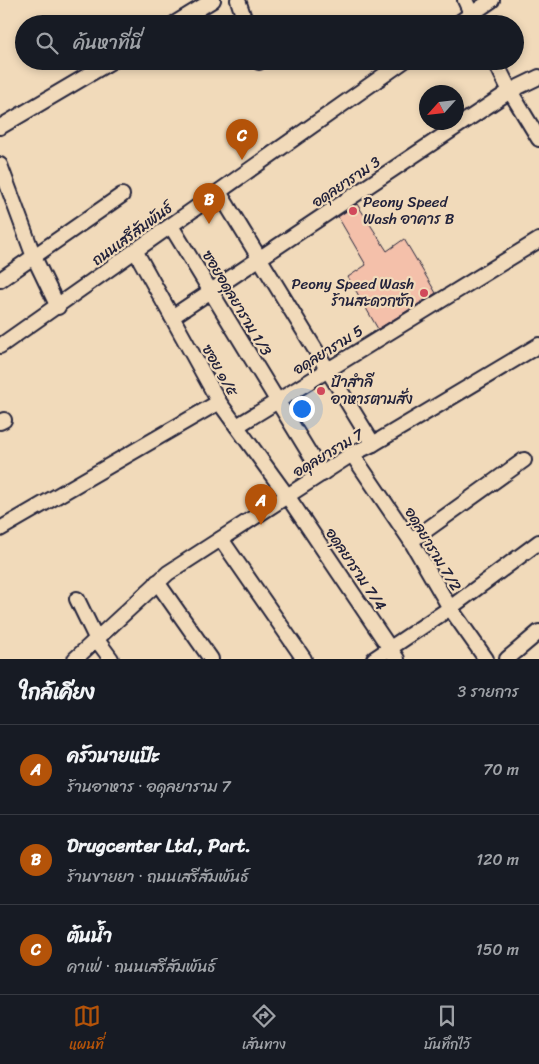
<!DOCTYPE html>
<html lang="th">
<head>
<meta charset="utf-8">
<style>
  :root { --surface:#171b24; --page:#242831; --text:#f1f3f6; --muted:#9ea1a6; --line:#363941; --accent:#b45309 }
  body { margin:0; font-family:Sriracha,"Playpen Sans Thai",sans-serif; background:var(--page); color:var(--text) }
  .compass { position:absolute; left:419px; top:85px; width:45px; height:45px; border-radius:50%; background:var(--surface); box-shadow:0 2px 8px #0003; rotate:243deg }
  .you { position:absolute; left:301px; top:408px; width:18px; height:18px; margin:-12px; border:4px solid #fff; border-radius:50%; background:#1a73e8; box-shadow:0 0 0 8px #1a73e833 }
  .badge { display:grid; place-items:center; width:32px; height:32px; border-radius:50%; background:var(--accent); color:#fff; font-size:16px; font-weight:700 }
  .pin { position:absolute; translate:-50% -41px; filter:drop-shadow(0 1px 2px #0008) }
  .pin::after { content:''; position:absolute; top:26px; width:18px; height:15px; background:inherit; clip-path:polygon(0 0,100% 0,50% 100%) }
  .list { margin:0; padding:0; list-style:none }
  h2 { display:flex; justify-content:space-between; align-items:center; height:65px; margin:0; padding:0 20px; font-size:21px }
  h2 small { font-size:16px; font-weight:400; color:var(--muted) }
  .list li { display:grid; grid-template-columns:32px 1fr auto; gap:15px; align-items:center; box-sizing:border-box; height:90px; padding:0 20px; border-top:1px solid var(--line) }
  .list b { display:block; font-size:19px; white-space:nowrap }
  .list p { margin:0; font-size:16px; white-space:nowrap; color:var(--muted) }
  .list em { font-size:16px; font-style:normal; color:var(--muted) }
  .icon { flex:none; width:28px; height:28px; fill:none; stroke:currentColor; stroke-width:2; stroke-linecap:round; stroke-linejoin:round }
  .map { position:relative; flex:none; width:539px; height:659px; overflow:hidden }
  .search { position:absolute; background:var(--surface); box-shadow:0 2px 8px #0003; left:15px; right:15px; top:15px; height:55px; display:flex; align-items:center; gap:12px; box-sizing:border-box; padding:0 18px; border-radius:28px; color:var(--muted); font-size:19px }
  .sheet { height:335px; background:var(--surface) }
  nav { display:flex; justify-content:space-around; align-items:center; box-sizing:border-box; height:70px; border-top:1px solid var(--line); background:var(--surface); font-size:14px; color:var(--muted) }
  nav a { display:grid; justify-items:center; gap:2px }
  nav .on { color:var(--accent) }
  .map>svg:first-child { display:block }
</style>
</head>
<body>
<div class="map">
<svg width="539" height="659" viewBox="0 0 539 659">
  <rect width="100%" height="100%" fill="#f1daba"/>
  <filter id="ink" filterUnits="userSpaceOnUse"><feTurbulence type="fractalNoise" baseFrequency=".02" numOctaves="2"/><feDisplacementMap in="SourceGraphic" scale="10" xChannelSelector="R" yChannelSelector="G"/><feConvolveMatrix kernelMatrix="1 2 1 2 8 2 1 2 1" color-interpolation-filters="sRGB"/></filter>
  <g filter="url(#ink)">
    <!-- building -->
    <polygon fill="#f4c0aa" stroke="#22223b" points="357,204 387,251 404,239 436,293 378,329 348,277 366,265 338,217"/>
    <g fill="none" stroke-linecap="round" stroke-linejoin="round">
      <defs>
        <g id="minor">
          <polyline points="238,0 246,24"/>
          <polyline points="465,0 476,24"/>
          <polyline points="174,24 213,0"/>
          <polyline points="457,24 492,0"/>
          <polyline points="259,61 259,62"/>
          <polyline points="495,61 510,91 539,139"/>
          <polyline points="0,127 112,61"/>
          <polyline points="0,165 34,257 58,307"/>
          <polyline points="219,192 373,444"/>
          <polyline points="171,226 322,474"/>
          <polyline points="136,252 219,402 288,497 397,659"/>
          <polyline points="0,280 122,195"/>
          <polyline points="172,317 510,91 539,77"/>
          <polyline points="0,346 404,61"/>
          <polyline points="0,422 4,420"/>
          <polyline points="237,426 539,240"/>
          <polyline points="352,454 411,541 450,608 486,659"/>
          <polyline points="0,529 219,402"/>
          <polyline points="221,539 304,659"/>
          <polyline points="411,541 524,460"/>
          <polyline points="157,582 211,659"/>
          <polyline points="77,599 97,640 111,659"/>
          <polyline points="75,659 168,573 352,454 373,444 539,345"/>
          <polyline points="374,659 450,608 539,542"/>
          <polyline points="507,659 539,632"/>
        </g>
      </defs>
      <!-- minor casing -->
      <use href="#minor" stroke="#22223b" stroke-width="18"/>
      <!-- minor -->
      <use href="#minor" stroke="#f1daba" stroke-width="14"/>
    </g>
  </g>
  <!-- markers -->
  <g fill="#d1495b" stroke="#f1daba" stroke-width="2">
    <circle cx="353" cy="211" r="5"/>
    <circle cx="424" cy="293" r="5"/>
    <circle cx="321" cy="391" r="5"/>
  </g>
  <g text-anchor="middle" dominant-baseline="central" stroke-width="4.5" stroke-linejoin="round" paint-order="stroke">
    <!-- street labels -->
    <g font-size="15" fill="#22223b" stroke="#f1daba">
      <text transform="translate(346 182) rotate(-34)">อดุลยาราม 3</text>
      <text transform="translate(132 234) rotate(-36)">ถนนเสรีสัมพันธ์</text>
      <text transform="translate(237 303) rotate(59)">ซอยอดุลยาราม 1/3</text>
      <text transform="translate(328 350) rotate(-32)">อดุลยาราม 5</text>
      <text transform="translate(220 370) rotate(60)">ซอย ๑/๕</text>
      <text transform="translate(328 453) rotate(-31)">อดุลยาราม 7</text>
      <text transform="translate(433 549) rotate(59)">อดุลยาราม 7/2</text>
      <text transform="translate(356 569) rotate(56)">อดุลยาราม 7/4</text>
    </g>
    <!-- poi labels -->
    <g font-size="15" fill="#22223b" stroke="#f1daba" text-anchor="start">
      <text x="363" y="202">Peony Speed<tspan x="363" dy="17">Wash อาคาร B</tspan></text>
      <text x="414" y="284" text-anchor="end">Peony Speed Wash<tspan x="414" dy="17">ร้านสะดวกซัก</tspan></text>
      <text x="331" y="382">ป้าสำลี<tspan x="331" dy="17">อาหารตามสั่ง</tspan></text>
    </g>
  </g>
</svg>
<svg class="compass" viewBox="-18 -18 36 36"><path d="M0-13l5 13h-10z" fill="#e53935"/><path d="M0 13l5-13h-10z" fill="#9ea1a6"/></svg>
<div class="you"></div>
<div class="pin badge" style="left:261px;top:525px">A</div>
<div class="pin badge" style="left:209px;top:224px">B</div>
<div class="pin badge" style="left:242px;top:160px">C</div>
<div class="search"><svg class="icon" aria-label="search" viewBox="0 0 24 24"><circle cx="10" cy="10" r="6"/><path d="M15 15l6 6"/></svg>ค้นหาที่นี่</div>
</div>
<section class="sheet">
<h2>ใกล้เคียง<small>3 รายการ</small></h2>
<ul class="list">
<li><span class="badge">A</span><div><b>ครัวนายแป๊ะ</b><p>ร้านอาหาร · อดุลยาราม 7</p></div><em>70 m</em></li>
<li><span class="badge">B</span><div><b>Drugcenter Ltd., Part.</b><p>ร้านขายยา · ถนนเสรีสัมพันธ์</p></div><em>120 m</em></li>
<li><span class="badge">C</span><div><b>ต้นน้ำ</b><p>คาเฟ่ · ถนนเสรีสัมพันธ์</p></div><em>150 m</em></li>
</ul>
</section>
<nav>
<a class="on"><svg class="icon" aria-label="map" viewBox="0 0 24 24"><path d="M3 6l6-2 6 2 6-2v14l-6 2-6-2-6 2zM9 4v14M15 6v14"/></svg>แผนที่</a>
<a><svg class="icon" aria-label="directions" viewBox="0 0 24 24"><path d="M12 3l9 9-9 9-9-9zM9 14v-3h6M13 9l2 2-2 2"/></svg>เส้นทาง</a>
<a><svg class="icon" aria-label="saved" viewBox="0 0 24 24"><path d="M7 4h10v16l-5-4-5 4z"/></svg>บันทึกไว้</a>
</nav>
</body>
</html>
